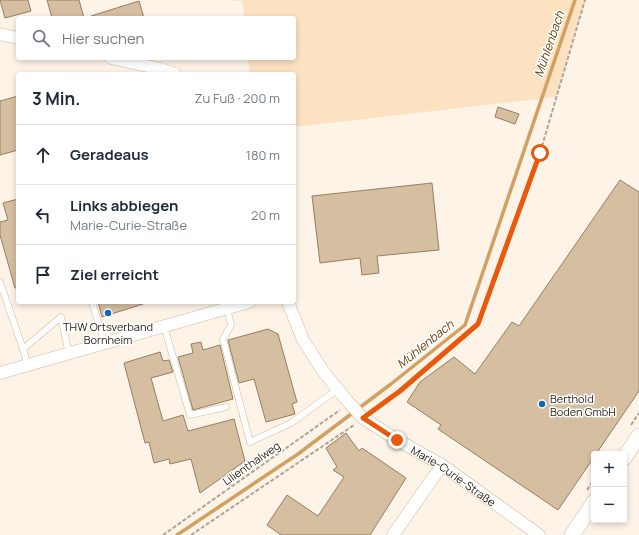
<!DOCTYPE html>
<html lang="de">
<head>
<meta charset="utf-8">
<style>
  :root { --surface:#fff; --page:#f6f6f7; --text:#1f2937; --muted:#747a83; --line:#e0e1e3 }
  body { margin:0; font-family:Manrope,sans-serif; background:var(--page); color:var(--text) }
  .controls { position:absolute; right:12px; bottom:12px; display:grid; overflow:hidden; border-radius:4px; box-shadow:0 2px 6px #0003 }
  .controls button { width:36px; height:36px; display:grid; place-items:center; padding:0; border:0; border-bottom:1px solid var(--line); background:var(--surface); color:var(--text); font:20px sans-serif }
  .stop { position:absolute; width:12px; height:12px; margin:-9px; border:3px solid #ea580c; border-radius:50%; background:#fff }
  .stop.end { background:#ea580c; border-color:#fff; box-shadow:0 1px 4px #0008 }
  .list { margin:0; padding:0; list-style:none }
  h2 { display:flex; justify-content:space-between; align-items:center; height:52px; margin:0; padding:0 16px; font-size:17px }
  h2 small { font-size:13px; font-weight:400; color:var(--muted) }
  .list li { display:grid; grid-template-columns:26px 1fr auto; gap:12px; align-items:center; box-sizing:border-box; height:60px; padding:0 16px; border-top:1px solid var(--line) }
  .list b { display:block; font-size:15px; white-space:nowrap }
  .list p { margin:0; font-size:13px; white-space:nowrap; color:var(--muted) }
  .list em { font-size:13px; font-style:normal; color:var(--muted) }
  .icon { flex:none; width:22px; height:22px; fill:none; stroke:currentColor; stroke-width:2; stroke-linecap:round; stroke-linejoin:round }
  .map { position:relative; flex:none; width:639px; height:535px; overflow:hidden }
  .search { position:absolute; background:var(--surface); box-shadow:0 2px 6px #0003; left:16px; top:16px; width:280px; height:44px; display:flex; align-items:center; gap:10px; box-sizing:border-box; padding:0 14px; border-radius:4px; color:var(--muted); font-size:15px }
  .panel { position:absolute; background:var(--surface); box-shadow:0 2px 6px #0003; left:16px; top:72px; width:280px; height:232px; border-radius:4px }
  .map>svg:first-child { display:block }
</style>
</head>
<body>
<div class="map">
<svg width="639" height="535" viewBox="0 0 639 535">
  <rect width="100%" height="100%" fill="#fdf3e7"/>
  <!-- green -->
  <polygon fill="#fde2c1" points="225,0 586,0 556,97 294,127 294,74 250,74 248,58 294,58 294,18 244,18 243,1"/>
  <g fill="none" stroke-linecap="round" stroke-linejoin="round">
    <!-- stream -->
    <polyline stroke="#d2a161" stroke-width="3.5" points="177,535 298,454 391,384 465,325 575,0"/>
  </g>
  <!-- building -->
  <g fill="#d6bea0" stroke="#957f63">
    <polygon points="0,0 28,0 31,11 5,18"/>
    <polygon points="47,0 79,0 84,18 52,18"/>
    <polygon points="139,1 144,18 91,18 91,16"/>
    <polygon points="18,96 18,150 0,155 0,101"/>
    <polygon points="498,107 519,114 515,124 495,117"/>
    <polygon points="620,180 639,192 639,391 596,454 594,454 594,457 558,510 438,429 441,425 407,402 420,382 454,357 475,374 512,322 519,326"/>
    <polygon points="432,183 439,250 377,256 379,273 362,275 360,258 320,263 312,196"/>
    <polygon points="18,199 18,288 15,288 0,235 0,222 8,220 3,203"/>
    <polygon points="98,302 142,302 143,304 102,317"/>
    <polygon points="268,329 278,334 297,402 292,404 295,414 266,422 254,379 239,383 228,340"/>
    <polygon points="201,342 203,350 220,345 233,399 193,410 178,357 193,353 191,344"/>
    <polygon points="160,352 163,361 169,360 173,372 151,378 163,421 183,415 188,431 234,419 245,461 200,493 191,459 170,464 169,459 154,463 149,442 145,443 124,363"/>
    <polygon points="346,433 359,451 362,448 406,478 370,535 281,535 267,525 287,495 318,516 344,477 333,470 337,467 326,448"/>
  </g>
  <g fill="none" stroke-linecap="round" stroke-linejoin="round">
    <defs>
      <g id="service">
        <polyline points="0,282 25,355 27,366"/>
        <polyline points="92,302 105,344"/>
        <polyline points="227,308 231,325 223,339 250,442 291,423 338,389"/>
        <polyline points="164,326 190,415 226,407"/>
        <polyline points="23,349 61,317 69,354"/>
      </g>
      <g id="minor">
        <polyline points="0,34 18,38"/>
        <polyline points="111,58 161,69 175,74"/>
        <path id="s1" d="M 288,302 L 303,340 L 323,371 L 349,403 L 363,418 L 397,440 L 442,465 L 539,535"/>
        <polyline points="0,373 249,302"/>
        <polyline points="393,535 442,465"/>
      </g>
      <g id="tertiary">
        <polyline points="624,458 639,436"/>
        <polyline points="572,535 594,502"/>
      </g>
    </defs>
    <!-- service casing -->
    <use href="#service" stroke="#d1b89b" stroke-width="7"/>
    <!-- minor casing -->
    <use href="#minor" stroke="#d1b89b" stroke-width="13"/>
    <!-- tertiary casing -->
    <use href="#tertiary" stroke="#d1b89b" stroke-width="16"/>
    <!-- path -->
    <g stroke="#aea599" stroke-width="2" stroke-dasharray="4 2" stroke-linecap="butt">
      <polyline points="374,410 400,391 478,324 540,153 585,0"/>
      <polyline points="631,425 639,413"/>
      <polyline points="587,490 594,480"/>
      <polyline points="163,535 340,410"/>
      <polyline points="191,535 354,425"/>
    </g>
    <!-- service -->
    <use href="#service" stroke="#fff" stroke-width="6"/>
    <!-- minor -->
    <use href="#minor" stroke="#fff" stroke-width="12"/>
    <!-- tertiary -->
    <use href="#tertiary" stroke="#fff" stroke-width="15"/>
  </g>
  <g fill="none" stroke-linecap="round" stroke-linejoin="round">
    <!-- route -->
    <polyline stroke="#ea580c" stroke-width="5" points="397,440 363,418 400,391 478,324 540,153"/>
  </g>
  <!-- markers -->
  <g fill="#1466b4" stroke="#fff" stroke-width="1.5">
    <circle cx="108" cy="313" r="4"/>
    <circle cx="542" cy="404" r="4"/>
  </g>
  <g text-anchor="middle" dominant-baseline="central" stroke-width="3" stroke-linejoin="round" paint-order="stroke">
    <!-- poi labels -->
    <g font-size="11" fill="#2a2116" stroke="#fff">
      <text x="108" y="326">THW Ortsverband<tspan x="108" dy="13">Bornheim</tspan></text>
      <text x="550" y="398" text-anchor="start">Berthold<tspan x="550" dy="13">Boden GmbH</tspan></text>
    </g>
    <!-- street labels -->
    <g font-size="11" fill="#2a2116" stroke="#fff">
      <text transform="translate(251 463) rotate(-35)">Lilienthalweg</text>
      <text stroke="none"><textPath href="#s1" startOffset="247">Marie-Curie-Straße</textPath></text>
    </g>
    <!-- water labels -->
    <g font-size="12" font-style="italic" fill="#61400c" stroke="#fff">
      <text transform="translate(549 44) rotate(-71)">Mühlenbach</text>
      <text transform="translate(425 344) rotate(-39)">Mühlenbach</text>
    </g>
  </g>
</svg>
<div class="controls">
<button>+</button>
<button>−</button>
</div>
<div class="stop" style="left:540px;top:153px"></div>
<div class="stop end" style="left:397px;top:440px"></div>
<div class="search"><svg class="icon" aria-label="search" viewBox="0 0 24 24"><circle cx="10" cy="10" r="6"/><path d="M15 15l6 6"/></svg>Hier suchen</div>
<section class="panel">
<h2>3 Min.<small>Zu Fuß · 200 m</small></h2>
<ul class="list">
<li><svg class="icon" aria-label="ahead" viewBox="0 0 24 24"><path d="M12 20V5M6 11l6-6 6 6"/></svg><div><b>Geradeaus</b></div><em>180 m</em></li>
<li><svg class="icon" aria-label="left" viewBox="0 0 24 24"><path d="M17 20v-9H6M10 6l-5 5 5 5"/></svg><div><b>Links abbiegen</b><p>Marie-Curie-Straße</p></div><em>20 m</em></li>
<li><svg class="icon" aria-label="arrive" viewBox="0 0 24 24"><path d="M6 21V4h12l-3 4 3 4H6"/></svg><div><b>Ziel erreicht</b></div></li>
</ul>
</section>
</div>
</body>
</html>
